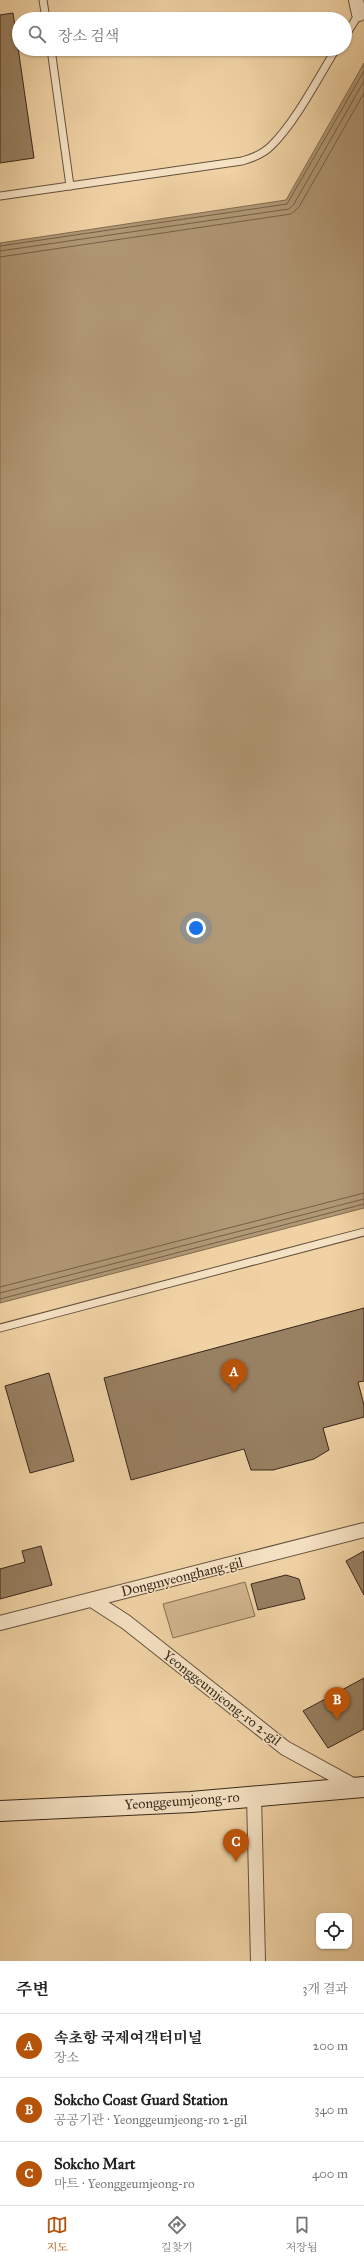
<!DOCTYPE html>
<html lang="ko">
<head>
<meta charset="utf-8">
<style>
  :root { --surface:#fff; --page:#f2f2f2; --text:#222; --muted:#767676; --line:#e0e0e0; --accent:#b45309 }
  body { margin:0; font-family:"IM FELL Great Primer","Noto Serif KR",serif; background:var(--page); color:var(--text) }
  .controls { position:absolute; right:12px; bottom:12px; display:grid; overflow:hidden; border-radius:8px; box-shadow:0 1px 3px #0004 }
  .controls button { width:36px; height:36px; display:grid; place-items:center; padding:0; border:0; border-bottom:1px solid var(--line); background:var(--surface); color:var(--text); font:20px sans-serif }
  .you { position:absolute; left:196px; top:928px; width:14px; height:14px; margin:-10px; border:3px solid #fff; border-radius:50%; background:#1a73e8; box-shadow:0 0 0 6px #1a73e833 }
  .badge { display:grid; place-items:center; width:26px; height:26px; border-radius:50%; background:var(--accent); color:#fff; font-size:13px; font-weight:700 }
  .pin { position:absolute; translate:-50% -33px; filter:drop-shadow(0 1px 2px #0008) }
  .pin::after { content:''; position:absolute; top:21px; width:14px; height:12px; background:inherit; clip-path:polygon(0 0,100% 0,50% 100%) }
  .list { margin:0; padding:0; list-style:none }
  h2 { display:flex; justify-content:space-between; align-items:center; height:52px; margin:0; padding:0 16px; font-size:17px }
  h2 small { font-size:13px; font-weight:400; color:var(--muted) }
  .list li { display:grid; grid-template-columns:26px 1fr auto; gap:12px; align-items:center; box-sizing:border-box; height:64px; padding:0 16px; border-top:1px solid var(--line) }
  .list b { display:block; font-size:15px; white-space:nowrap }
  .list p { margin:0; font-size:13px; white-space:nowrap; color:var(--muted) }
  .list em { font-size:13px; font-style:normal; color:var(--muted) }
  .icon { flex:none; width:22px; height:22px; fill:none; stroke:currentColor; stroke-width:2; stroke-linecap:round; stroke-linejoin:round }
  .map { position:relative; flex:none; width:364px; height:1961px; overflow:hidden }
  .search { position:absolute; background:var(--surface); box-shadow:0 1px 3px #0004; left:12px; right:12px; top:12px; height:44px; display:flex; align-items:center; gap:10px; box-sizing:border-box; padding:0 14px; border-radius:22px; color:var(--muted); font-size:15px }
  .sheet { height:244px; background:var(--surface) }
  nav { display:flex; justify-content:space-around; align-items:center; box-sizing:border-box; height:56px; border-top:1px solid var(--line); background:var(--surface); font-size:11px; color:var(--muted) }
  nav a { display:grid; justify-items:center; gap:2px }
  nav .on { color:var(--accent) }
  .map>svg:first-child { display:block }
</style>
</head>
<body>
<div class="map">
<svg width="364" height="1961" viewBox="0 0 364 1961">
  <rect width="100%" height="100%" fill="#f0d2a4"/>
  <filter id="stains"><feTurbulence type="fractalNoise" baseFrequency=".005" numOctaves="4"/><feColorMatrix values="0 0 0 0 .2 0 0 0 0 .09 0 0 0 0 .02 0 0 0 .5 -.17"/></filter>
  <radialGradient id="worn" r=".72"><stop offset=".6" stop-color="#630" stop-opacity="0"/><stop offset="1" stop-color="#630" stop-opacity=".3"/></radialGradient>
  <!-- green -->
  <polygon fill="#d1b58d" stroke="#846e54" points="245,1582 255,1616 173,1638 163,1604"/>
  <!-- water -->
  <polygon fill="#b19875" stroke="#816b51" points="364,63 364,1208 0,1303 0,243 286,200"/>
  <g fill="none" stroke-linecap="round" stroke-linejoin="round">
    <!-- shore -->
    <g stroke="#746048" stroke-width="1">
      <polyline points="0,246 287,204 364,71"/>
      <polyline points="0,251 289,209 294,204 364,81"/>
      <polyline points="0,257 291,214 299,207 364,93"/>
      <polyline points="0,1287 364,1193"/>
      <polyline points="0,1293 364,1199"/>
      <polyline points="0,1299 364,1204"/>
    </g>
  </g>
  <!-- building -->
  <g fill="#988062" stroke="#38281b">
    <polygon points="13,13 34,158 0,163 0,15"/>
    <polygon points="364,1308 364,1381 358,1382 364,1405 364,1417 323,1428 329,1450 314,1459 273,1470 251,1470 244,1449 131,1480 104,1378"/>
    <polygon points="49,1373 74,1461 30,1473 5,1386"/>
    <polygon points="41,1546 52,1585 0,1599 0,1569 25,1562 22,1551"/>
    <polygon points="364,1551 364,1595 346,1561"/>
    <polygon points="286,1575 299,1579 305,1599 258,1610 251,1584"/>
    <polygon points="364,1678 364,1729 328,1748 303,1711"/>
  </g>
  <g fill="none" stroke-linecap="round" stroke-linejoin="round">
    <defs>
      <g id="lane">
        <polyline points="43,0 46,19"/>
        <polyline points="345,36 359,14"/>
        <polyline points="51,49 70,186"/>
        <path d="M 0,196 L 242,161 C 253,158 263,154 271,146 C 295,123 318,78 336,49"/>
        <polyline points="0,1328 364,1232"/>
      </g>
      <g id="street">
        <polyline points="356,0 359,14"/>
        <polyline points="92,1600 126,1622 285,1748 358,1788"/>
        <polyline points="0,1623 364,1530"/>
        <polyline points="254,1796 258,1961"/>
      </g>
      <polyline id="secondary" points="0,1811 191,1802 364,1787"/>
    </defs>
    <!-- lane casing -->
    <use href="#lane" stroke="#66523d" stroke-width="9"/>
    <!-- street casing -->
    <use href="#street" stroke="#66523d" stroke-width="16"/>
    <!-- secondary casing -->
    <use href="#secondary" stroke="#38281b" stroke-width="22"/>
    <!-- lane -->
    <use href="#lane" stroke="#f5e2c4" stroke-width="7"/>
    <!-- street -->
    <use href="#street" stroke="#f5e2c4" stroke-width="14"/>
    <!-- secondary -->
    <use href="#secondary" stroke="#f5e2c4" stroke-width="20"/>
  </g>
  <g text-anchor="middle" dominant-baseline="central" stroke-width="3" stroke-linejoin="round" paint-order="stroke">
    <!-- street labels -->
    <g font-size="14" fill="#38281b" stroke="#f5e2c4">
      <text transform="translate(182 1577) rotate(-14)">Dongmyeonghang-gil</text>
      <text transform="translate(222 1698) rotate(38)">Yeonggeumjeong-ro 2-gil</text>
      <text transform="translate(182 1801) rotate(-4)">Yeonggeumjeong-ro</text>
    </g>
  </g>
  <rect width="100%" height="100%" filter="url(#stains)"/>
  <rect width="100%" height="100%" fill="url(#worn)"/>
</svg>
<div class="controls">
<button><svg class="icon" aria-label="locate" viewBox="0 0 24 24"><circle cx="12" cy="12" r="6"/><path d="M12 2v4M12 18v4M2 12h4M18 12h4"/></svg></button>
</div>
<div class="you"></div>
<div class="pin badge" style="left:234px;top:1392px">A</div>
<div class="pin badge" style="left:337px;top:1720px">B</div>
<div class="pin badge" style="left:236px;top:1862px">C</div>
<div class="search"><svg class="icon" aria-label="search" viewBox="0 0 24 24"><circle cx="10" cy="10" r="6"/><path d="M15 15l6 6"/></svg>장소 검색</div>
</div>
<section class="sheet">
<h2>주변<small>3개 결과</small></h2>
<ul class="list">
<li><span class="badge">A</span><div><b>속초항 국제여객터미널</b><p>장소</p></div><em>200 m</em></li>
<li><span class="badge">B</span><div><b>Sokcho Coast Guard Station</b><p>공공기관 · Yeonggeumjeong-ro 2-gil</p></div><em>340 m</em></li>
<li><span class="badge">C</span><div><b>Sokcho Mart</b><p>마트 · Yeonggeumjeong-ro</p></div><em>400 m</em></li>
</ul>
</section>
<nav>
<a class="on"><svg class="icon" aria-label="map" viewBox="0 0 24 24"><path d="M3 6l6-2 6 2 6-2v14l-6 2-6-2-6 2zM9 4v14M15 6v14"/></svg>지도</a>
<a><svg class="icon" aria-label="directions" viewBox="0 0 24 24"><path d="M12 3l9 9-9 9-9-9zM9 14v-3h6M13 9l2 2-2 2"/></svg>길찾기</a>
<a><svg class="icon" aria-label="saved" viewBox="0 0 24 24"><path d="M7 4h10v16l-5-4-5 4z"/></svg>저장됨</a>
</nav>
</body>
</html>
